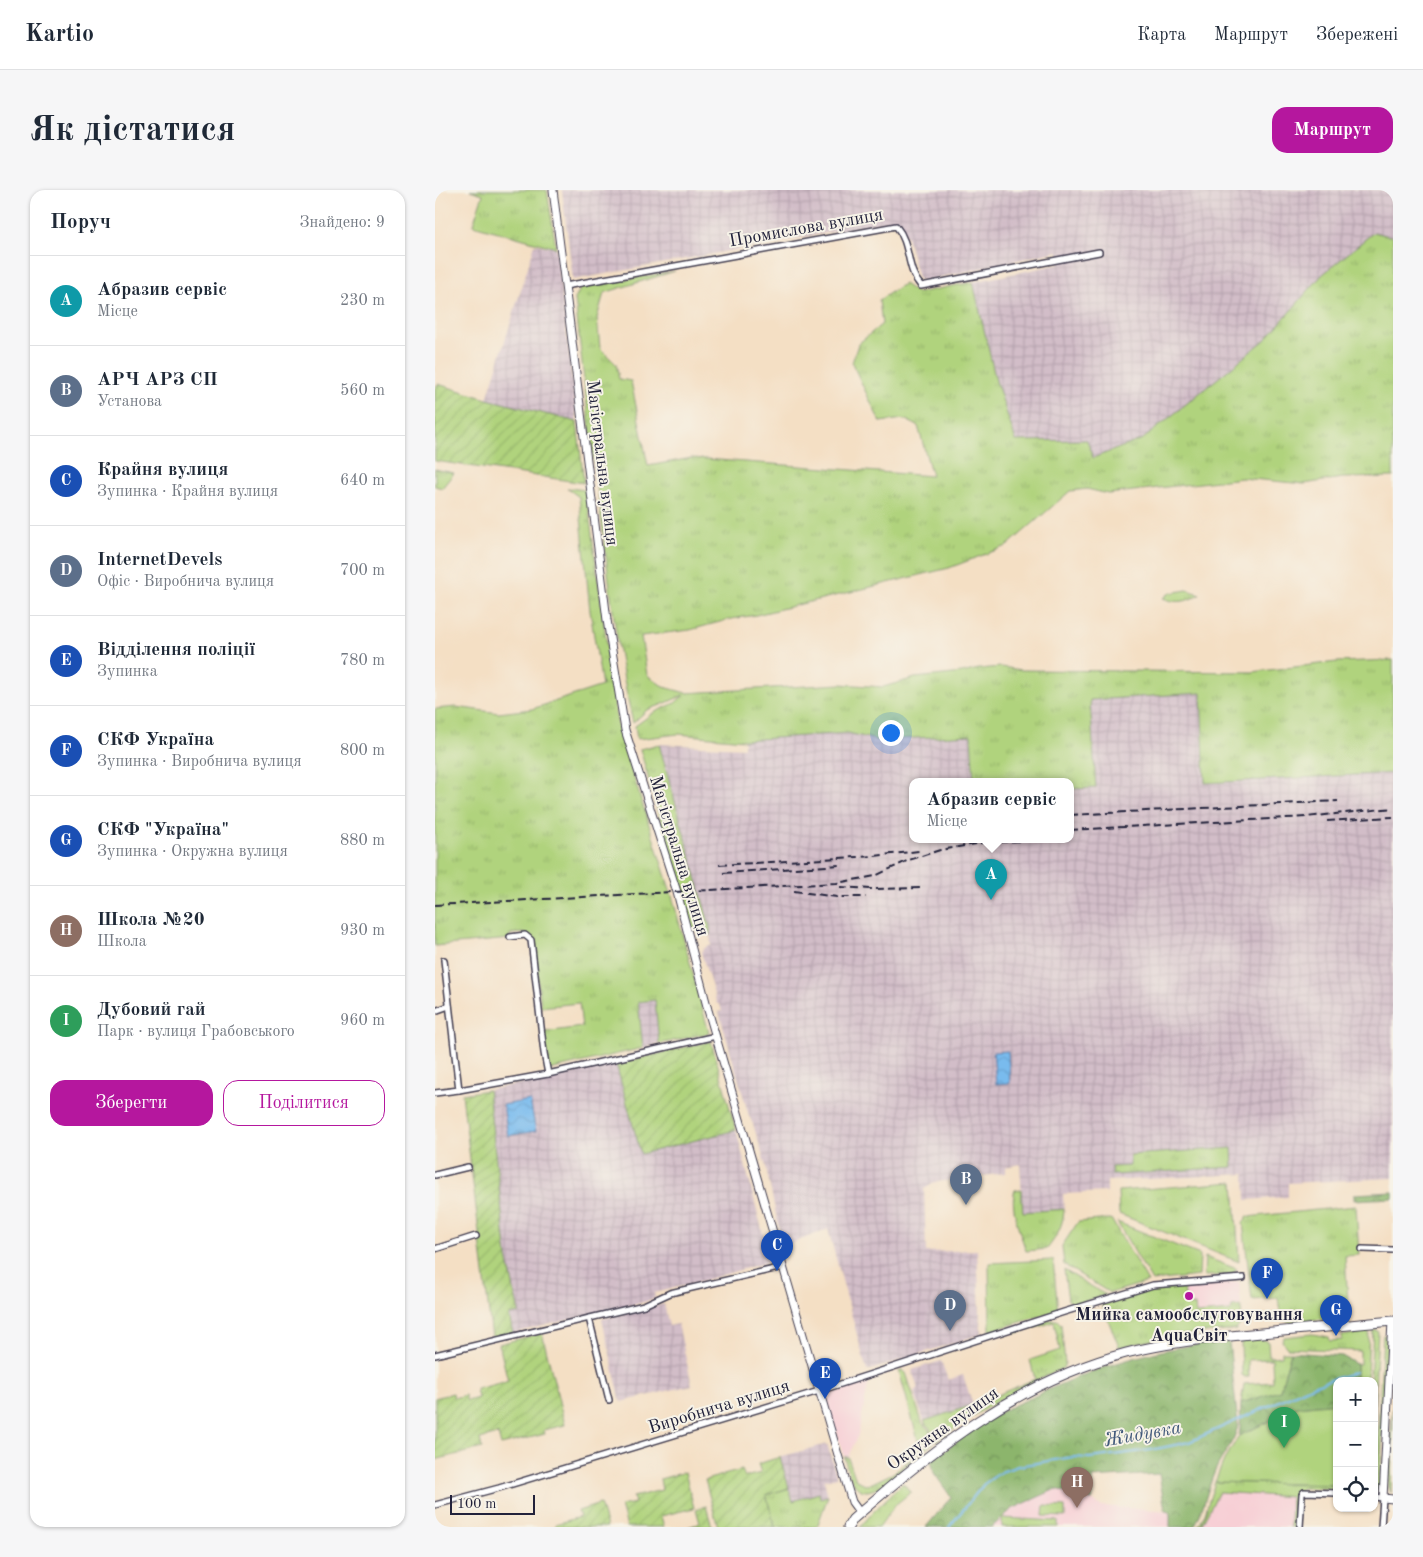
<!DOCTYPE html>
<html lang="uk">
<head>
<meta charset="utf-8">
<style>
  :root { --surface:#fff; --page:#f6f6f7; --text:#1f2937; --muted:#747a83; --line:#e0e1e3; --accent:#b5179e }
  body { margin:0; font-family:"Old Standard TT",serif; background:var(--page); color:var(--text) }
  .controls { position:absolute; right:15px; bottom:15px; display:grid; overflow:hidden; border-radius:10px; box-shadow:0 1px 4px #0004 }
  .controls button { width:45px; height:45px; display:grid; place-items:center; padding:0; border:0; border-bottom:1px solid var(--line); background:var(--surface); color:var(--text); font:25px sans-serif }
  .scale { position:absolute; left:15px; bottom:12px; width:85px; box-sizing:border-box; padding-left:5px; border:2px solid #22223b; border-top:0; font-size:14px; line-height:18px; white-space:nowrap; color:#22223b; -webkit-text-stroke:4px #f7f3e8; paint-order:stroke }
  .you { position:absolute; left:455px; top:542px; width:18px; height:18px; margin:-12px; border:4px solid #fff; border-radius:50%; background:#1a73e8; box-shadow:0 0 0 8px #1a73e833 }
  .badge { display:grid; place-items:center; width:32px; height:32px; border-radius:50%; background:var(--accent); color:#fff; font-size:16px; font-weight:700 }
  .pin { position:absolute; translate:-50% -41px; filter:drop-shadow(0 1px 2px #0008) }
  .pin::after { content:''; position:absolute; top:26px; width:18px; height:15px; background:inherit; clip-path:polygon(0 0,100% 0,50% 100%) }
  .popup { position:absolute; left:474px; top:588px; width:165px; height:65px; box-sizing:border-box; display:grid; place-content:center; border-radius:10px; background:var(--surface); filter:drop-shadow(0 1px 4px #0005); font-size:16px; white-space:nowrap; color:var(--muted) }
  .popup b { font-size:19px; color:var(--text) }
  .popup::after { content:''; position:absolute; left:50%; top:100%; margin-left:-10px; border:10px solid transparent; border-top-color:var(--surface) }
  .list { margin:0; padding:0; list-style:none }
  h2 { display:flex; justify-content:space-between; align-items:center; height:65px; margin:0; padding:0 20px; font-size:21px }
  h2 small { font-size:16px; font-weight:400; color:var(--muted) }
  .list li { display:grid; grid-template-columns:32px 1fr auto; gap:15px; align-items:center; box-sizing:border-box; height:90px; padding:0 20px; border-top:1px solid var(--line) }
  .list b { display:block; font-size:19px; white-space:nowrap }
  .list p { margin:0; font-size:16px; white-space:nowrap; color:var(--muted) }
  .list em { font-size:16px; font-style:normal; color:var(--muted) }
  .actions { display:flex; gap:10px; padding:15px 20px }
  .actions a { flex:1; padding:11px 0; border:1px solid var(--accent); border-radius:15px; text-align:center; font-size:18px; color:var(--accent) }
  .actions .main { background:var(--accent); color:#fff }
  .icon { flex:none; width:28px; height:28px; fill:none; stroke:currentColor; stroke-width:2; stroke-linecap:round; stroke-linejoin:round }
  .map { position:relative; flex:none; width:958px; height:1337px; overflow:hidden; border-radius:15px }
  header { display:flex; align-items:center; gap:30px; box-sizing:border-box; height:70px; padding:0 25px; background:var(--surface); border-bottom:1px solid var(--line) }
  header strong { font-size:24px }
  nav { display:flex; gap:28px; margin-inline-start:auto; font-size:18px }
  .intro { display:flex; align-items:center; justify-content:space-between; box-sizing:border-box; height:120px; padding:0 30px }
  h1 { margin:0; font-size:35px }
  .button { padding:12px 22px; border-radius:15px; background:var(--accent); color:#fff; font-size:18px; font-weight:700 }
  main { display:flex; gap:30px; padding:0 30px }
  aside { flex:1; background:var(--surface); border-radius:15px; box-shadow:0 1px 4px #0004 }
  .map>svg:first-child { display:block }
</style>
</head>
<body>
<header>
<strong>Kartio</strong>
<nav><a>Карта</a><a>Маршрут</a><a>Збережені</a></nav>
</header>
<div class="intro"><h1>Як дістатися</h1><a class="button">Маршрут</a></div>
<main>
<aside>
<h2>Поруч<small>Знайдено: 9</small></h2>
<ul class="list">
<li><span class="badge" style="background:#0f9aa8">A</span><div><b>Абразив сервіс</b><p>Місце</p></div><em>230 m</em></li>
<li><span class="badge" style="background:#5c6f8a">B</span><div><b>АРЧ АРЗ СП</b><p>Установа</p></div><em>560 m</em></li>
<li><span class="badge" style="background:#1a4fb4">C</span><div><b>Крайня вулиця</b><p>Зупинка · Крайня вулиця</p></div><em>640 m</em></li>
<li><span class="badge" style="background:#5c6f8a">D</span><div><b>InternetDevels</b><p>Офіс · Виробнича вулиця</p></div><em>700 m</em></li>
<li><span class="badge" style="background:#1a4fb4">E</span><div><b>Відділення поліції</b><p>Зупинка</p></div><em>780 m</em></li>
<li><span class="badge" style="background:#1a4fb4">F</span><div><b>СКФ Україна</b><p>Зупинка · Виробнича вулиця</p></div><em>800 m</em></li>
<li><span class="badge" style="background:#1a4fb4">G</span><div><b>СКФ &quot;Україна&quot;</b><p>Зупинка · Окружна вулиця</p></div><em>880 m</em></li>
<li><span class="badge" style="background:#8d6e63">H</span><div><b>Школа №20</b><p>Школа</p></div><em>930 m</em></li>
<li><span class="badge" style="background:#2e9e5b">I</span><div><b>Дубовий гай</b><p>Парк · вулиця Грабовського</p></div><em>960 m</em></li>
</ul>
<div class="actions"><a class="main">Зберегти</a><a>Поділитися</a></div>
</aside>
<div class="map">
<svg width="958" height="1337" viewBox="0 0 958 1337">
  <defs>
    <pattern id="industrial-grid" width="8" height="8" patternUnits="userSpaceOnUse" patternTransform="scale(1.25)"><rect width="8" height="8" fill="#d2bdc8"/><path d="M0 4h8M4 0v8" fill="none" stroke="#b4a2ad"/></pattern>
    <pattern id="grass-tufts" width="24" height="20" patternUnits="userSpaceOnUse" patternTransform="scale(1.25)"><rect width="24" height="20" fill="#b0d37d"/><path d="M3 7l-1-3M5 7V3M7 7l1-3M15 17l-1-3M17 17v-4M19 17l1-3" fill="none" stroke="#97b56d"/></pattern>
    <pattern id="forest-crowns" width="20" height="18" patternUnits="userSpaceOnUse" patternTransform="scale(1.25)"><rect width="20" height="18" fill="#8cb56c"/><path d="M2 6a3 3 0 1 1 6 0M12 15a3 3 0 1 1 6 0" fill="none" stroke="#72935a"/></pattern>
    <pattern id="garden-furrows" width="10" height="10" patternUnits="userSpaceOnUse" patternTransform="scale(1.25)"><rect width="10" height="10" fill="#b0d37d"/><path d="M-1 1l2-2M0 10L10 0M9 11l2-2" fill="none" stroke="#97b56d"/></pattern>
    <pattern id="water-waves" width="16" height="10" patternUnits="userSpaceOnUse" patternTransform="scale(1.25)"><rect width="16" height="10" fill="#79bbee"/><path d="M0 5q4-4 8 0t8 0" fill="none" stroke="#68a0cd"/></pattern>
  </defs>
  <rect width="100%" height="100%" fill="#f7f3e8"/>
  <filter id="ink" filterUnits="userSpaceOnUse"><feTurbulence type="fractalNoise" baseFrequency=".02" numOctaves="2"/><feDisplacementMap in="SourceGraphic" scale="10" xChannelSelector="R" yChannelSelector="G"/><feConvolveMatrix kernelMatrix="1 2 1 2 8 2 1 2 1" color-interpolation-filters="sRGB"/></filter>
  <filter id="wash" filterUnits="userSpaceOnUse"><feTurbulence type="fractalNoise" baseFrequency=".0096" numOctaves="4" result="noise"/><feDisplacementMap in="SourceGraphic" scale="20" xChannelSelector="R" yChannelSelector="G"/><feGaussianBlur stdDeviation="1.12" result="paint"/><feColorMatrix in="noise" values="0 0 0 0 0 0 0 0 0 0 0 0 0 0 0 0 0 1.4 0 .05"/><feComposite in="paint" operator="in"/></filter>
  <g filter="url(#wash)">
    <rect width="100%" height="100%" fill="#f4dfc4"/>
    <!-- built -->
    <g fill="#f7cfd5">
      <polygon points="804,1092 806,1116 796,1117 796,1121 761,1125 751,1116 749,1097"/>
      <polygon points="434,1191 423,1245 413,1267 409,1267 391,1207 392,1205"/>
      <polygon points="621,1299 657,1310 666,1316 735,1321 735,1337 557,1337 577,1319"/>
      <polygon points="784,1302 856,1307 855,1337 765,1337"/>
    </g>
    <!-- industrial -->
    <g fill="url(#industrial-grid)">
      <polygon points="127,0 958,0 958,47 939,43 887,85 830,150 708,249 657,268 652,250 581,251 561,191 538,92 625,74 623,61 488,91 483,88 472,47 465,36 455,31 138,90"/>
      <polygon points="100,54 121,58 142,232 52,209"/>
      <polygon points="958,498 958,988 853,993 853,1007 811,1010 810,984 672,991 672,1002 628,1004 629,1019 588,1022 585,974 570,977 570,983 501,992 489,999 491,1062 542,1060 546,1144 432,1181 393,1039 348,1057 330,973 318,934 314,926 284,822 287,821 286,818 285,814 282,814 266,762 272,756 276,756 275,737 224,554 309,558 309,550 413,543 442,550 536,545 539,591 477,591 477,649 635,649 635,599 661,598 655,509 766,503 767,519"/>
      <polygon points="220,810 224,854 208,858 203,812"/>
      <polygon points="181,874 206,964 301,940 332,1059 330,1060 331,1066 334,1066 336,1071 260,1093 219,1103 220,1108 209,1112 78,1143 74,1125 84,1122 72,1067 53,900"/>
      <polygon points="229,1114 234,1136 243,1134 257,1195 186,1212 167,1129"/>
      <polygon points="506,1171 513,1190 528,1185 538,1215 489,1231 479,1201 483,1199 477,1180"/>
      <polygon points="392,1254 402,1287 389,1290 393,1306 382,1337 340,1337 331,1305 354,1298 345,1267"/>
    </g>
    <!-- grass -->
    <g fill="url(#grass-tufts)" stroke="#697a5c">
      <polygon points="35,0 112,0 121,58 38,35 48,4"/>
      <path d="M 939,42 L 958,47 L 958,287 L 907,288 L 869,294 L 807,288 L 673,304 L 652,299 L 635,301 L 572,356 L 514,378 L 321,425 L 296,429 L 255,440 L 206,446 L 212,485 L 229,497 L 251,503 L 406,494 L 448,497 L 480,488 L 527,483 L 544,479 L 566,477 L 587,480 L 817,482 L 902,472 L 958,470 L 958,583 L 770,593 L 766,503 L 655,510 L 661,598 L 635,599 L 635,591 L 539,591 L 536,545 L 442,550 L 413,543 L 309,550 L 243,544 L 202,549 L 200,536 L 218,523 L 240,513 L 249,505 L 226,515 L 212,520 L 198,533 C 183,467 175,401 167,334 C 157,259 148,184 140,109 L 146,97 L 240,81 L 169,103 L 162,128 L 165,158 L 181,174 L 184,189 L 196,191 L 213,276 L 257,268 L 497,286 L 483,236 L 469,229 L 445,232 L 417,173 L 423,154 L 447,134 L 444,110 L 469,94 L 482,103 L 538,92 L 561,191 L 581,251 L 652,250 L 658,268 L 708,249 L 830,150 L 887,85 Z"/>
      <polygon points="0,279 19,283 7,298 0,296"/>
      <polygon points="132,298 151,300 183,538 237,706 274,843 224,854 220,810 203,812 208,858 114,880 109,842 147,837 144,813 106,817 98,749 90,743 75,744 75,749 0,756 0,519 21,517 64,523 97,519 167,496 155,421 144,307"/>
      <path d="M 752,400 L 765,404 C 752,412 742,414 728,408 L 735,403 Z"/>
      <polygon points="224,554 275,737 275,745 256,737 205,559"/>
      <polygon points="797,958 798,977 677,985 676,977 695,976 695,965"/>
      <polygon points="799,992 804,1072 684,1024 683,1001"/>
      <path d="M 586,999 L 588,1022 L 629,1019 C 629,1034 621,1048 612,1059 L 591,1061 C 586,1045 574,1016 580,1000 Z"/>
      <polygon points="921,1016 924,1065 910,1066 914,1127 853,1132 846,1128 843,1108 817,1110 808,1033 812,1027"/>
      <polygon points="676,1029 713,1092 675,1103 629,1075 627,1056 643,1032"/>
      <polygon points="682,1032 765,1065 764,1086 717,1091"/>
      <polygon points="770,1067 802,1079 797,1085 769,1086"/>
      <polygon points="618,1070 623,1121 555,1141 554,1073"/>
      <polygon points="629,1080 671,1105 639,1114 633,1110"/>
      <polygon points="749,1097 751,1116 760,1115 761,1124 796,1121 796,1117 806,1116 807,1132 801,1140 737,1146 684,1157 667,1115 721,1099"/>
      <path d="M 615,1130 L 622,1130 L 626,1134 L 630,1173 L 628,1178 C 582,1198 541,1223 501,1251 L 495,1239 L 489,1231 L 538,1215 L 539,1218 L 569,1202 L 600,1189 L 595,1170 L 625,1160 L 619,1132 L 579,1144 L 582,1141 Z"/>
      <polygon points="938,1140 943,1141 939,1221 939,1191 935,1191"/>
      <polygon points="934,1141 932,1191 921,1191 921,1174 925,1174 925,1161 852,1158 847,1151 849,1147 877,1144 894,1147 895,1151 907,1150 907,1146"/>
      <polygon points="948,1145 950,1145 952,1154 945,1296 940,1303"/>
      <polygon points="826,1149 833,1152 834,1167 847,1166 847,1162 856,1162 845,1201 806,1213 809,1194 838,1192 837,1169 813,1170 814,1187 810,1187 807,1185 806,1153 808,1150"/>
      <path d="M 464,1181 L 469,1181 L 471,1183 L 487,1232 L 494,1240 L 499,1252 L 446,1296 C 419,1312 415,1286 409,1267 L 413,1267 L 421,1290 L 433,1295 L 458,1283 L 486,1261 Z"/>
      <polygon points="958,1209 956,1303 953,1295"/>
      <polygon points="780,1292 902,1295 902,1299 867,1298 864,1300 862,1337 855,1337 856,1307 784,1302 765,1337 763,1337 770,1323"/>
      <polygon points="468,1293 476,1302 460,1315 444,1337 425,1337 440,1320"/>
      <polygon points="354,1298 358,1311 384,1303 385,1308 393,1306 382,1337 340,1337 331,1305"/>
    </g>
    <!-- forest -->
    <g fill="url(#forest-crowns)" stroke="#576c54">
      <polygon points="958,1002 958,1008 919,1010 919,1004"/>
      <path d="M 794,1152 L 803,1235 C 800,1252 787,1265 780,1281 C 772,1300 769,1319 759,1337 L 735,1337 L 735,1321 L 730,1320 L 724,1284 L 657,1288 L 657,1310 L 621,1299 L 577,1319 L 557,1337 L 491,1337 L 516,1307 L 499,1283 L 496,1270 C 518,1255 539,1238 562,1224 C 574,1217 587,1212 600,1206 C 660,1177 727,1155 794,1152 Z"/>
      <path d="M 856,1162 L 907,1166 L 921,1174 L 921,1191 L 902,1191 L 902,1213 L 863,1217 L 804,1246 C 806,1235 805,1224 806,1213 L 845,1201 Z"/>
    </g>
    <!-- park -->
    <g fill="#b0d37d" stroke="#697a5c">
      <polygon points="902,1213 902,1295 780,1292 789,1270 804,1246 863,1217"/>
      <polygon points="609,1316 630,1317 630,1327 608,1326"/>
      <polygon points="567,1328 623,1331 623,1337 567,1337"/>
    </g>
    <!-- garden -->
    <g fill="url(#garden-furrows)" stroke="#697a5c">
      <polygon points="3,194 52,209 142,232 149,293 0,271 0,198"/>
      <polygon points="276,851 301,940 206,964 181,874"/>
      <polygon points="53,900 72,1067 84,1123 74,1125 78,1143 57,1148 27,904"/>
      <polygon points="107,1143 130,1235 109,1240 110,1244 66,1255 63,1244 45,1249 47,1258 0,1270 0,1208 18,1203 19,1208 30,1205 32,1211 43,1208 41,1199 73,1191 64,1154"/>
      <polygon points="345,1267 354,1298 331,1305 340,1337 283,1337 270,1290 307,1280 310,1287 326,1283 323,1274"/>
      <polygon points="250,1282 259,1318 226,1326 229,1337 192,1337 186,1316 200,1313 198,1307 227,1300 225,1289"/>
      <polygon points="165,1314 172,1337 121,1337 120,1334 145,1327 143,1321"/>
      <polygon points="271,1316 277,1337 253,1337 265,1333 261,1319"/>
    </g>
    <!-- water -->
    <g fill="url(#water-waves)" stroke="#4e6e94">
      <polygon points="573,861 575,893 561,894 558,862"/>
      <polygon points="95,910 101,941 73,946 68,915"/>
    </g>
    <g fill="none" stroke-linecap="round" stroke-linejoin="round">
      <!-- stream -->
      <polyline stroke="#79bbee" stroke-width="2" points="514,1337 549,1294 566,1282 583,1276 638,1267 655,1268 716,1260 754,1252 880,1195 920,1182"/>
    </g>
  </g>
  <g filter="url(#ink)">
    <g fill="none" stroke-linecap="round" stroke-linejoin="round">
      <defs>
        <g id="minor">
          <path d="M 130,96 L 461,36 C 477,55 470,78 486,96 L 664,62"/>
          <polyline points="75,747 90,745 96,750 109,863 113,884"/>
          <polyline points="9,770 24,900"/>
          <polyline points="0,821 14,816"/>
          <polyline points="0,903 24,900 113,884 281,846"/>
          <polyline points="0,985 33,977"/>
          <polyline points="0,1059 41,1046"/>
          <polyline points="927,1059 958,1060"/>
          <polyline points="154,1128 174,1210"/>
          <polyline points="0,1165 209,1115 235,1103 348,1077"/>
          <polyline points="939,1307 948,1308 946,1337"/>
          <polyline points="0,1315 64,1298 384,1201 629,1122 718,1095 808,1088"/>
          <polyline points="865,1337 867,1304 869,1302 902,1303"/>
        </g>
        <g id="tertiary">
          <polyline points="118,0 172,430 190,540 242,702 273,820 413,1299 417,1312 425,1323"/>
          <polyline points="957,1131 948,1308 958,1309"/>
        </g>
        <path id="primary" d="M 413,1337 L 418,1329 C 498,1258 585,1191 691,1163 C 735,1152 780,1147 826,1143 C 870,1139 914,1135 958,1131"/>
      </defs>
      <!-- minor casing -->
      <use href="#minor" stroke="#423e50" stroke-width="8"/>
      <!-- tertiary casing -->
      <use href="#tertiary" stroke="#423e50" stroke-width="9"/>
      <!-- primary casing -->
      <use href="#primary" stroke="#423e50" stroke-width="11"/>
      <!-- minor -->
      <use href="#minor" stroke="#fff" stroke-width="5"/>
      <!-- tertiary -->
      <use href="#tertiary" stroke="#fff" stroke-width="7"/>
      <!-- primary -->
      <use href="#primary" stroke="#fff" stroke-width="9"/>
      <!-- rail -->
      <g stroke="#22223b" stroke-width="2" stroke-dasharray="8 4" stroke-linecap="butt">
        <polyline points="635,625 903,611"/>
        <polyline points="892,631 958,627"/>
        <polyline points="635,640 871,627 958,618"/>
        <polyline points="564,652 629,649"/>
        <polyline points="284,675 439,666 484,661"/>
        <polyline points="288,683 405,675"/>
        <polyline points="405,697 435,699 487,698"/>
        <polyline points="359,701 402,707 431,707"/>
        <polyline points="0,715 402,693 440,686 474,670 505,660 571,649"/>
      </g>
    </g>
  </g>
  <!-- markers -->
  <circle fill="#b5179e" stroke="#f7f3e8" stroke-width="2" cx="754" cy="1106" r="5"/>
  <g text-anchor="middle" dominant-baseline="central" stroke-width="4" stroke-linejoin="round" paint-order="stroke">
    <!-- street labels -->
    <g font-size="18" fill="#22223b" stroke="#f7f3e8">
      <text transform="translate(371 38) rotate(-10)">Промислова вулиця</text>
      <text transform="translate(167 273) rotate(83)">Магістральна вулиця</text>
      <text transform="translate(244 666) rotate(73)">Магістральна вулиця</text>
      <text transform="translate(284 1217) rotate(-17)">Виробнича вулиця</text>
      <text transform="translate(508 1239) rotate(-35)">Окружна вулиця</text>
    </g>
    <!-- poi labels -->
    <g font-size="18" font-weight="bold" fill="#22223b" stroke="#f7f3e8">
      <text x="754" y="1125">Мийка самообслуговування<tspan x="754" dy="21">AquaСвіт</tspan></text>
    </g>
    <!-- water labels -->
    <g font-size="19" font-style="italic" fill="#40587a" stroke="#f7f3e8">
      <text transform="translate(708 1245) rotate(-10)">Жидувка</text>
    </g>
  </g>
</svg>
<div class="controls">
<button>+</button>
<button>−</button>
<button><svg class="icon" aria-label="locate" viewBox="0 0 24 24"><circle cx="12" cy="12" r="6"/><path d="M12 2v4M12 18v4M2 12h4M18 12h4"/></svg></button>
</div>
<div class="scale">100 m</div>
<div class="you"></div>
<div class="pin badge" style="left:556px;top:710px;background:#0f9aa8">A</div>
<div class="popup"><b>Абразив сервіс</b>Місце</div>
<div class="pin badge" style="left:531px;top:1015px;background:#5c6f8a">B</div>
<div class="pin badge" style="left:342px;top:1081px;background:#1a4fb4">C</div>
<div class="pin badge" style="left:515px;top:1141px;background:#5c6f8a">D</div>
<div class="pin badge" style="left:390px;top:1209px;background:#1a4fb4">E</div>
<div class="pin badge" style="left:832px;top:1109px;background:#1a4fb4">F</div>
<div class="pin badge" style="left:901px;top:1146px;background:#1a4fb4">G</div>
<div class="pin badge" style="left:642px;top:1318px;background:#8d6e63">H</div>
<div class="pin badge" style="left:849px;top:1258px;background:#2e9e5b">I</div>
</div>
</main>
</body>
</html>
